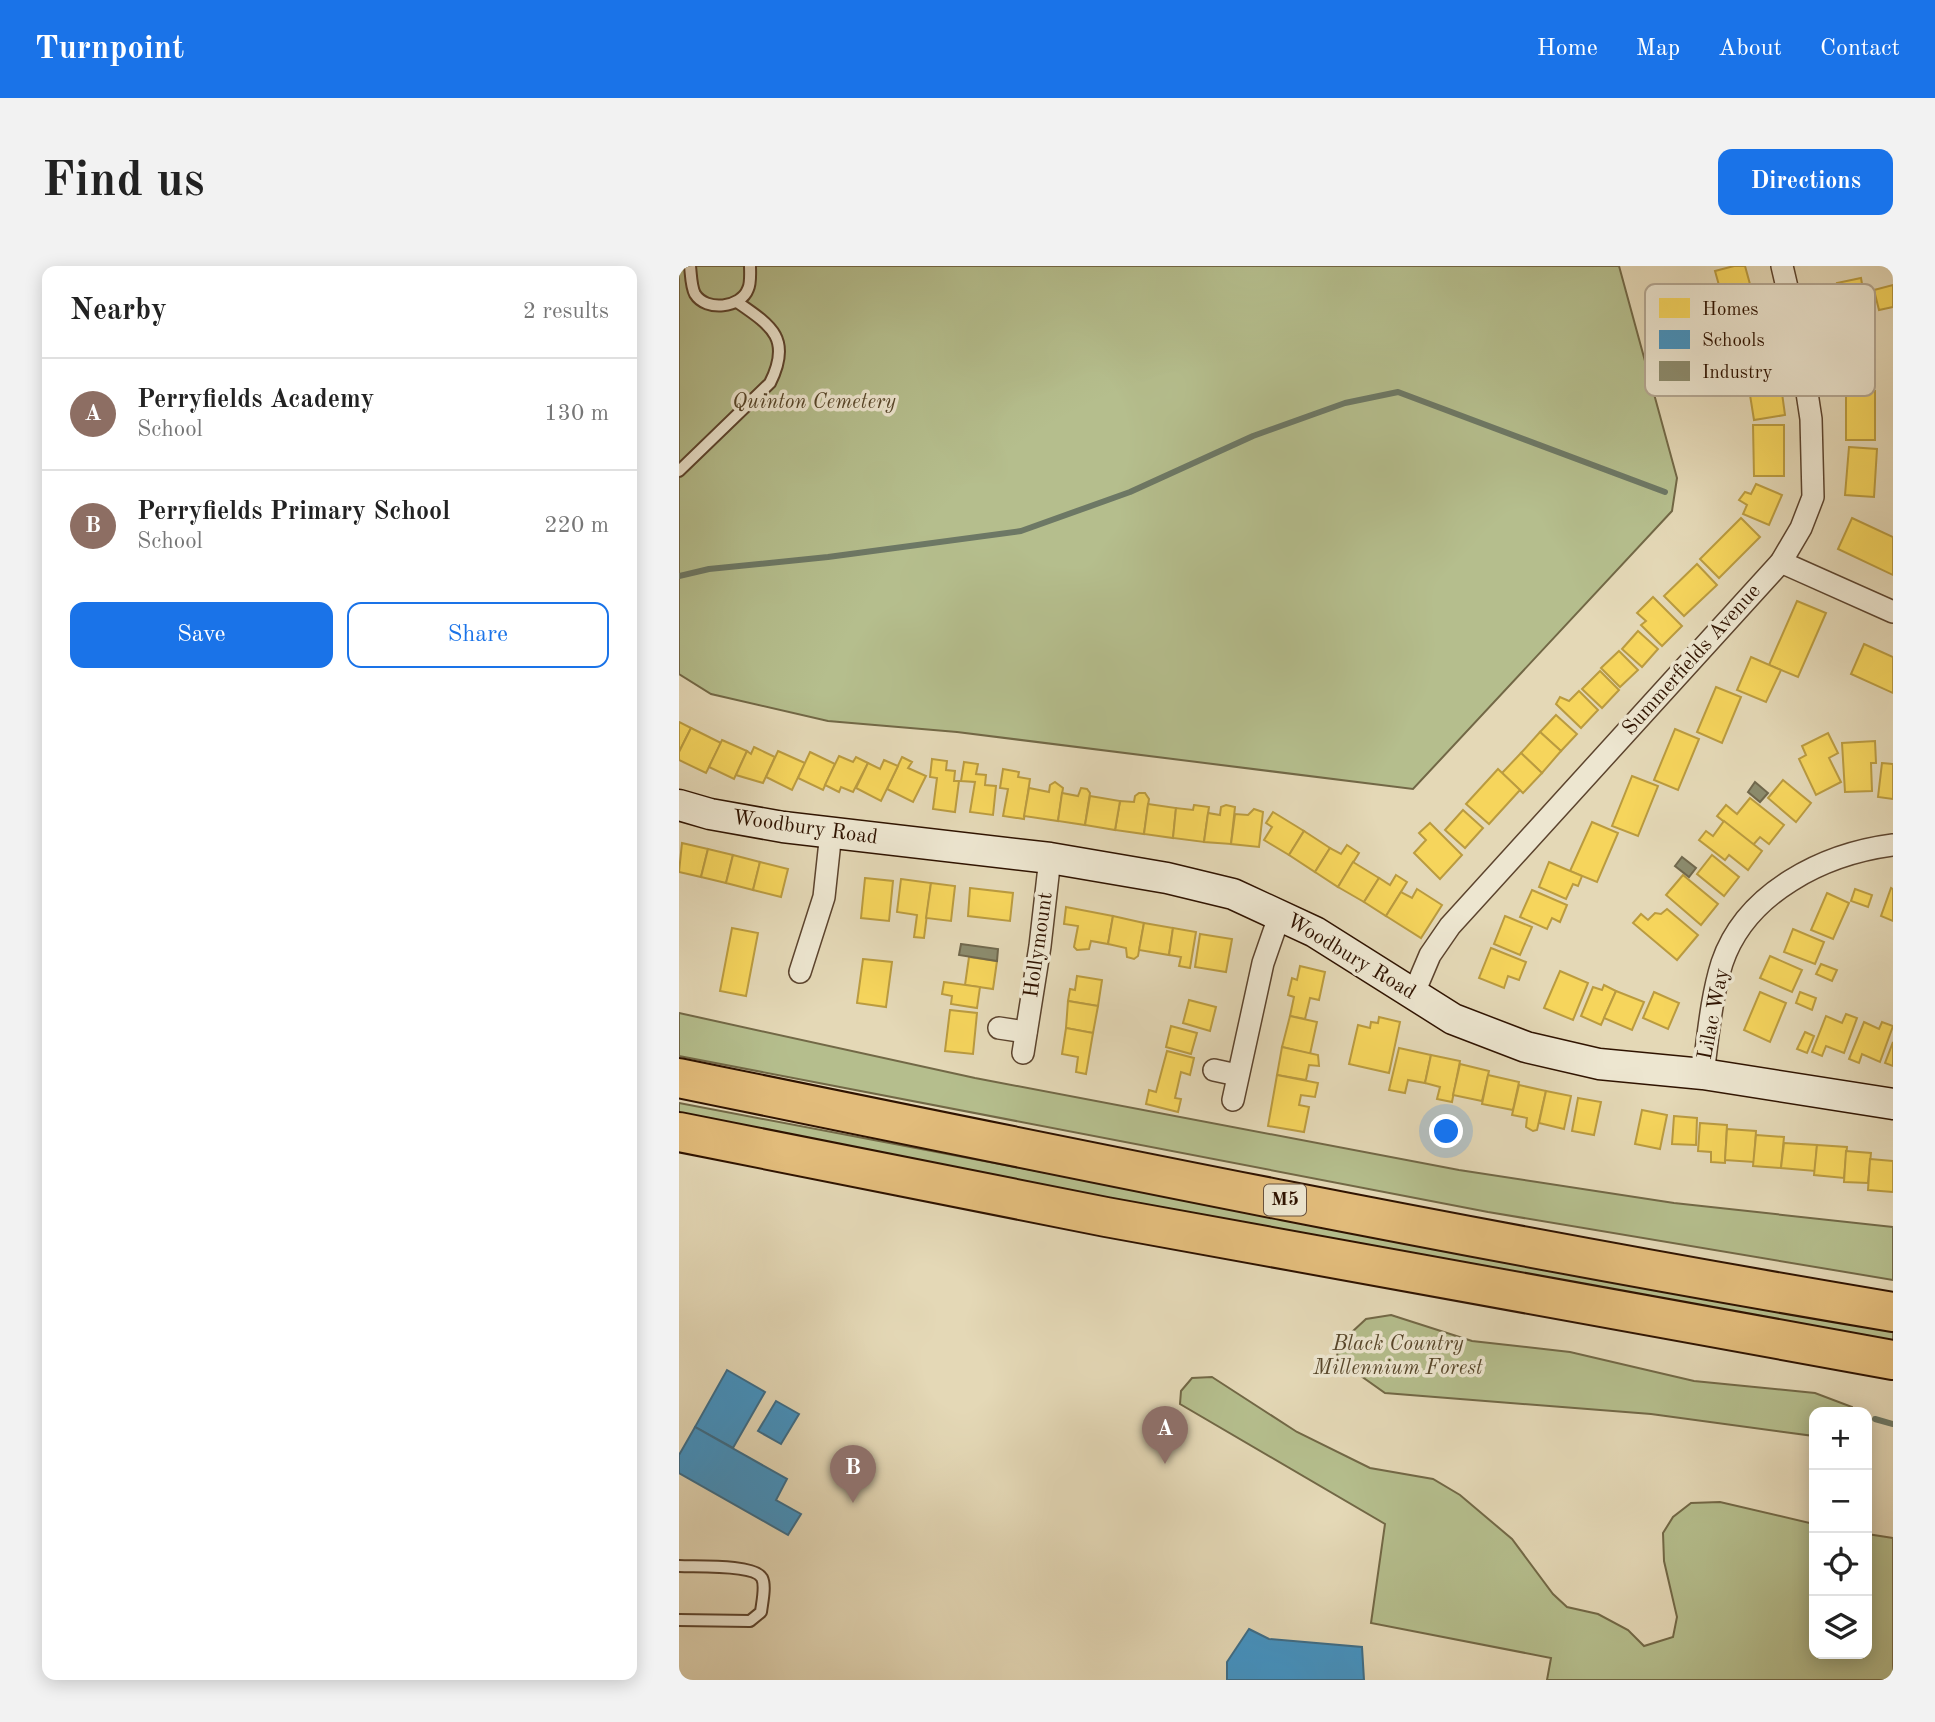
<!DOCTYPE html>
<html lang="en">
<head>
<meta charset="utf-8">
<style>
  :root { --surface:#fff; --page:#f2f2f2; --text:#222; --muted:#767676; --line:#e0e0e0; --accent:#1a73e8 }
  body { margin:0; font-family:"Old Standard TT",serif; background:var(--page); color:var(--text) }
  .controls { position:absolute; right:21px; bottom:21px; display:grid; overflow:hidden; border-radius:14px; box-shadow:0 4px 18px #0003 }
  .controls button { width:63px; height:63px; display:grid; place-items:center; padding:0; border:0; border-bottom:2px solid var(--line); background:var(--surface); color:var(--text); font:35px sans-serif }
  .you { position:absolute; left:768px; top:866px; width:24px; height:24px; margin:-18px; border:5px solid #fff; border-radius:50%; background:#1a73e8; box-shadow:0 0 0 10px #1a73e833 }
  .badge { display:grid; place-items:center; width:46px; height:46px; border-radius:50%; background:var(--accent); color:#fff; font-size:23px; font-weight:700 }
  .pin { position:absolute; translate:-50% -58px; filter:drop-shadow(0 2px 4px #0008) }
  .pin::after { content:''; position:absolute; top:37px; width:24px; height:21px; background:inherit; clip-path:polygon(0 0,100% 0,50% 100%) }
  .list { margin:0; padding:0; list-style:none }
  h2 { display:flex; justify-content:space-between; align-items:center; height:91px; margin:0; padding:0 28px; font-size:30px }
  h2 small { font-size:23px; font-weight:400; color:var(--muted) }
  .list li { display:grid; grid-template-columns:46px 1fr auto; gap:21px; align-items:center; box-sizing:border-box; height:112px; padding:0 28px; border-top:2px solid var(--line) }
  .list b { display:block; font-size:26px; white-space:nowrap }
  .list p { margin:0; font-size:23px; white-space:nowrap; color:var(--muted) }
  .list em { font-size:23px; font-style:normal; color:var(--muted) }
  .actions { display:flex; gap:14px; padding:21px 28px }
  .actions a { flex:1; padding:16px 0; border:2px solid var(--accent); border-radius:14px; text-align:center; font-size:24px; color:var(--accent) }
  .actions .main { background:var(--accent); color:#fff }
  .icon { flex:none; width:38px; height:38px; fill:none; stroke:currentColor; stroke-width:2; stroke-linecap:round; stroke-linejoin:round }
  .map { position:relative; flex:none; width:1214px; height:1414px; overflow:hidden; border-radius:14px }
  header { display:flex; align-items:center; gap:42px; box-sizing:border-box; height:98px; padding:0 35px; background:var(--accent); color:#fff }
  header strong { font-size:33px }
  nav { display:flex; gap:38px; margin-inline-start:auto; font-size:24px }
  .intro { display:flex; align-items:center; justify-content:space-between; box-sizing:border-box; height:168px; padding:0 42px }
  h1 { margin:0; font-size:49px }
  .button { padding:18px 32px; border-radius:14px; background:var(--accent); color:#fff; font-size:24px; font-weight:700 }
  main { display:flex; gap:42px; padding:0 42px }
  aside { flex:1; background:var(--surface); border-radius:14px; box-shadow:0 4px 18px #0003 }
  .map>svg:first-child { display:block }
</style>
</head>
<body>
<header>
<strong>Turnpoint</strong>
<nav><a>Home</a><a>Map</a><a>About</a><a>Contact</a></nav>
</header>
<div class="intro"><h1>Find us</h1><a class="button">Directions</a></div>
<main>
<aside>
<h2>Nearby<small>2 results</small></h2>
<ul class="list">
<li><span class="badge" style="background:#8d6e63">A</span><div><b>Perryfields Academy</b><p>School</p></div><em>130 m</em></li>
<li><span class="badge" style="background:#8d6e63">B</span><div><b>Perryfields Primary School</b><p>School</p></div><em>220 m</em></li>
</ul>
<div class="actions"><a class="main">Save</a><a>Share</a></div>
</aside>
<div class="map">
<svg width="1214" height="1414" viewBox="0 0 1214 1414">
  <rect width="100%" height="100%" fill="#e4d8b6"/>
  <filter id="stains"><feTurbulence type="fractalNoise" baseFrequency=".00286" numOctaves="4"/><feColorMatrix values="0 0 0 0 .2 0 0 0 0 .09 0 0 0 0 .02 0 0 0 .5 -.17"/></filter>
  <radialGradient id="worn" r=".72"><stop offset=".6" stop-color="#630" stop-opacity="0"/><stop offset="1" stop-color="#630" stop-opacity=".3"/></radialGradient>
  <!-- green -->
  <g fill="#b5be8d" stroke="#726846" stroke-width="2">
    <polygon points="0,0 940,0 998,212 993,245 734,523 278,466 149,455 32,428 0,408"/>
    <polygon points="0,747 296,812 780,904 995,937 1214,961 1214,1014 809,946 0,790"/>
    <polygon points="0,837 1121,1050 1214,1065 1214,1078 1082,1056 0,851"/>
    <polygon points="712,1049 793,1075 891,1086 1015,1115 1136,1127 1173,1141 1174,1146 1135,1146 1135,1170 972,1148 706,1127 658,1093 659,1079 687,1053"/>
    <polygon points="533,1111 618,1166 691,1202 754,1213 781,1229 833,1273 874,1328 888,1341 919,1348 949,1364 965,1380 994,1371 998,1351 985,1295 984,1267 994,1251 1012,1237 1041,1236 1135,1258 1135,1388 1188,1388 1188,1268 1214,1272 1214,1414 868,1414 872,1392 692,1357 706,1258 501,1138 502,1125 513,1112"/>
  </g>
  <!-- homes -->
  <g fill="#f6d55c" stroke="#ba9b40" stroke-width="2">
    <polygon points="1055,0 1066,0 1077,40 1048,48 1036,5"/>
    <polygon points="1182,12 1188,47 1149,55 1146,39 1162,36 1158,17"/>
    <polygon points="1214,19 1214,41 1200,44 1195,24"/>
    <polygon points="1100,105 1106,149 1075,154 1068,110"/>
    <rect x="1167" y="125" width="29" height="49"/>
    <polygon points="1074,159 1105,159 1105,210 1075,210"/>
    <polygon points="1170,181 1198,183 1195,231 1166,229"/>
    <polygon points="1077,218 1103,229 1090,259 1064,248 1068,239 1060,234 1066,226 1072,228"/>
    <polygon points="1062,252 1081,271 1040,312 1021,293"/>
    <polygon points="1173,252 1214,271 1214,309 1159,283"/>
    <polygon points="1018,298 1038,319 1005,350 985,330"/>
    <polygon points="974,331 1003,360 983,380 962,359 967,355 958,347"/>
    <polygon points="1118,335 1147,347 1119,411 1090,399"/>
    <polygon points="959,365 979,383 963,401 943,383"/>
    <polygon points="1185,378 1214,391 1214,427 1172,408"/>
    <polygon points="940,385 959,404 941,421 922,402"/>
    <polygon points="1072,391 1102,404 1087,436 1058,424"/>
    <polygon points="921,405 940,424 923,442 903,423"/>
    <polygon points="1037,421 1062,431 1043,477 1018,466"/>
    <polygon points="900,425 919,444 902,462 877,438 881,431 890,435"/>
    <polygon points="877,449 898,468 882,485 861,466"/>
    <polygon points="0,456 12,462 0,486"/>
    <polygon points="12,462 42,477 27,507 0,494 0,486"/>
    <polygon points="996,463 1020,473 999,524 975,514"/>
    <polygon points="861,466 882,485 863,507 842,487"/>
    <polygon points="1149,467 1159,487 1150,492 1162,516 1137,529 1120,493 1127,489 1123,480"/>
    <polygon points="43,474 68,485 55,513 30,501"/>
    <polygon points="1196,475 1197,497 1192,497 1193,525 1166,526 1163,477"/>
    <polygon points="75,481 96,491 84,517 57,509 68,485 72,488"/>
    <polygon points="99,485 126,497 113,524 87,511"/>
    <polygon points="131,486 156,498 144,524 119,512"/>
    <polygon points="842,487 863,507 844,527 823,507"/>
    <polygon points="160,490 174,496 177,491 189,497 174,526 162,521 160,526 146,519"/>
    <polygon points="223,491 233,496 229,502 247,510 234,536 208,523"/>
    <polygon points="253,493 268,495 267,504 276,505 275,515 280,515 276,546 254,543 258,512 251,511"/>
    <polygon points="205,494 219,500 202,535 177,522 189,497 201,503"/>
    <polygon points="285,496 299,498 297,508 307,509 306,519 317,520 314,549 291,546 296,516 282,515"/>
    <polygon points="1203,497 1214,498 1214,533 1199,531"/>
    <polygon points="324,503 340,506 339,511 351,513 345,553 324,550 329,523 321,522"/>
    <polygon points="819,503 841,524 810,558 787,538"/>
    <polygon points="953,510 979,520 959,570 933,560"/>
    <polygon points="1104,514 1132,537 1117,556 1089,532"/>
    <polygon points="376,516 384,522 379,555 345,550 350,522 370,526 371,519"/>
    <polygon points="402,522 408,523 411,527 406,559 379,555 383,527 399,530"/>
    <polygon points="460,527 466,527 470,533 465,568 436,564 441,535 455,536 456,530"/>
    <polygon points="411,530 441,535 436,564 406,559"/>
    <polygon points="1071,532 1105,559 1090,578 1081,571 1074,579 1038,550 1047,539 1058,548"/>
    <polygon points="469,538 497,542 494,572 465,568"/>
    <polygon points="515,539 530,541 525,576 494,572 497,542 514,544"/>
    <polygon points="547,539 556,541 552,578 525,576 529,547 541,549 542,541"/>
    <polygon points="575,543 584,546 580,581 552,578 556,548 569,549"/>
    <polygon points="784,544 804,562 786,582 766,564"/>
    <polygon points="594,546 625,565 610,589 585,574 593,561 587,557"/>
    <polygon points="1045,555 1083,585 1069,604 1050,589 1046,594 1020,574 1027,565 1034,570"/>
    <polygon points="913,556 939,567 918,616 891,605"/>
    <polygon points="751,557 783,589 761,613 735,587 747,574 740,567"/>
    <polygon points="625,565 651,582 636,606 610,589"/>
    <polygon points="3,577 29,583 22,611 0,606"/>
    <polygon points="668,579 680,587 659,621 636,606 651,582 662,588"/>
    <polygon points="29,583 54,589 47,617 22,611"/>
    <polygon points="54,589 81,596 74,624 47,617"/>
    <polygon points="1033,589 1060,611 1045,630 1018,608"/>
    <polygon points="81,596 109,603 102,631 74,624"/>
    <polygon points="674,596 700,612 685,636 659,621"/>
    <polygon points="870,596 903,610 899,620 894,618 887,633 860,621"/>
    <polygon points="717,609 728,616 707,650 685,636 700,612 711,619"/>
    <polygon points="1004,609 1039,638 1022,659 987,629"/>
    <polygon points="186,612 214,615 210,655 182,652"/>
    <polygon points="222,613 252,617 245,672 235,671 238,649 218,646"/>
    <polygon points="252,617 276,620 272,655 247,652"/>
    <polygon points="291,622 334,627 331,655 289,650"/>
    <polygon points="1212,622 1214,623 1214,655 1202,650"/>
    <polygon points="738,623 763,639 742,672 707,650 722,626 733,632"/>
    <polygon points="1176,623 1193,629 1189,641 1172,635"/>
    <polygon points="853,624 888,639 881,656 873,652 868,663 841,651"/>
    <polygon points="1148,627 1170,637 1154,673 1132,664"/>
    <polygon points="387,641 434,650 429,678 412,675 410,683 398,684 395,681 399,660 385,658"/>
    <polygon points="988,643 1019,669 998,694 954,657 962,648 969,654 976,647 982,648"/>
    <polygon points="434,650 465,657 459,690 455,693 448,691 447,682 429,678"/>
    <polygon points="826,650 853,661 841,689 815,678"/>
    <polygon points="465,657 494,662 490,689 460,684"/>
    <polygon points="53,662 79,667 67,730 41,725"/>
    <polygon points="494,662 517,666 511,702 500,700 502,691 490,689"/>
    <polygon points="1114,663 1145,676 1136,698 1105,686"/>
    <polygon points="521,668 553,673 547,706 516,701"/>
    <polygon points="812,682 847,696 840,714 829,710 825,722 800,712"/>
    <polygon points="1091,690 1123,704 1113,726 1081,712"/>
    <polygon points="290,691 318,695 314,723 286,719"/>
    <polygon points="184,693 213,696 207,741 178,737"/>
    <polygon points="1142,698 1158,704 1153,715 1137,708"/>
    <polygon points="621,700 646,706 640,734 631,732 626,753 611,750 615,731 609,729 613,712 618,714"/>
    <polygon points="881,705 909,717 894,754 865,742"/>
    <polygon points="398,710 423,714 419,740 389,735 391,723 396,724"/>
    <polygon points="265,716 301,721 298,742 272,738 273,730 263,728"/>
    <polygon points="925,719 937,725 922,759 902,750 914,721 923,724"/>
    <polygon points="937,725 965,736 953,764 925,752"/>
    <polygon points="975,726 1000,737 989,763 964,752"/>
    <polygon points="1081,726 1107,737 1091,776 1065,764"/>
    <polygon points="1121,726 1137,732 1133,744 1117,737"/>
    <polygon points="510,734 537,741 531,765 504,757"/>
    <polygon points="389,735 419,740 414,767 387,762"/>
    <polygon points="271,744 298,747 294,788 266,785"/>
    <polygon points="1167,748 1178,752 1165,787 1147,780 1143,790 1133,786 1147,750 1163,757"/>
    <polygon points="611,750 638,756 631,788 603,781"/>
    <polygon points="700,751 721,756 710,807 670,798 679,759 691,762 692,756 699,757"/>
    <polygon points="1185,756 1200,763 1203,756 1214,760 1201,796 1183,788 1180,797 1170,793"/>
    <polygon points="492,760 518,767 512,788 487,781"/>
    <polygon points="387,762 414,767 407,808 397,806 399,791 383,788"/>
    <polygon points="1126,766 1135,770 1128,787 1118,783"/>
    <polygon points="1214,776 1214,800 1206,797"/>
    <polygon points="603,781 639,789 640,800 630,799 627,814 598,809"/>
    <polygon points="720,782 752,789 746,817 729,814 726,827 710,824"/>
    <polygon points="488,785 515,792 511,809 502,806 496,832 502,833 499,846 467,838 470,824 477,826"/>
    <polygon points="752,789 781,795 773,836 758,833 761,821 746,817"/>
    <polygon points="781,798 810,805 803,835 774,829"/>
    <polygon points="598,809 639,817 636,831 622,829 620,839 630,841 625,866 589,860"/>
    <polygon points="809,809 840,816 834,844 803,838"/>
    <polygon points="840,819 867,825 858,864 854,865 847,861 848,852 833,849"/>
    <polygon points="867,825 892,830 885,863 860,857"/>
    <polygon points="899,832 922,836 915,869 893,865"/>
    <polygon points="963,844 988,849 981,883 956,878"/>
    <polygon points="995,850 1018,852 1017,879 993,878"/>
    <polygon points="1021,857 1048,859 1046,897 1032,896 1032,886 1019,885"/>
    <polygon points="1048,863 1077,865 1075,896 1046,894"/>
    <polygon points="1077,869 1105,871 1102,902 1074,900"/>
    <polygon points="1105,877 1138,879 1136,905 1102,902"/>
    <polygon points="1138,879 1168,881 1165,912 1135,909"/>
    <polygon points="1167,885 1192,887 1189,917 1165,916"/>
    <polygon points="1191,893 1214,895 1214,926 1189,924"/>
  </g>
  <!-- schools -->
  <g fill="#4393c3" stroke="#3d6d88" stroke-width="2">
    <polygon points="48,1104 86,1126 54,1182 16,1161"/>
    <polygon points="97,1135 120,1148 102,1178 79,1165"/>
    <polygon points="16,1161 108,1213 97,1234 122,1248 109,1269 0,1207 0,1189"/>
    <polygon points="570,1363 590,1373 683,1381 685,1414 548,1414 548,1396"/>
  </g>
  <!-- industry -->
  <g fill="#8c8c6e" stroke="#70684d" stroke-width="2">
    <polygon points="1076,516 1089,527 1081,536 1069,526"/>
    <polygon points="1003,591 1017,602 1010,611 996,600"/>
    <polygon points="282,678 319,683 318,695 280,689"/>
  </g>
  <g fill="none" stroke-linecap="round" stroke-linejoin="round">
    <!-- stream -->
    <g stroke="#6d7865" stroke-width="6">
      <polyline points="0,310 30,303 149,291 342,265 451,226 574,170 666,137 719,126 986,226"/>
      <polyline points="1196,1153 1214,1158"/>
    </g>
    <defs>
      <g id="lane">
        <path d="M 11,0 C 12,8 12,21 16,28 C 27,46 62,42 69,23 C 72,17 71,6 71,0"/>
        <path d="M 0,205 L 91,117 C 113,73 93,60 58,36"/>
        <path d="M 0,1300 C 17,1301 75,1298 83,1312 C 87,1320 83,1337 82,1346 L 71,1355 L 0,1354"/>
      </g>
      <g id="street">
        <polyline points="1102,296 1214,346"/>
        <polyline points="121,706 145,631 152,566"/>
        <polyline points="734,729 751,689 771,660 1102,296 1122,262 1134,231 1132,153 1119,68 1103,0"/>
        <polyline points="320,762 347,766"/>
        <polyline points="344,787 361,680 371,592"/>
        <polyline points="535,804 558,809"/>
        <path d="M 1024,808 C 1029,772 1032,732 1043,697 C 1067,626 1145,588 1214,579"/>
        <polyline points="554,834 584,697 601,648"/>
      </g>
      <polyline id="secondary" points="0,539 31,548 104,561 371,592 488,612 554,628 636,666 774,753 847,781 920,798 1024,808 1214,838"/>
      <g id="highway">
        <path d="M 0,812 C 404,895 808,978 1214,1046"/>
        <polyline points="0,866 427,951 1214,1094"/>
      </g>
    </defs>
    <!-- lane casing -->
    <use href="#lane" stroke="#5c442e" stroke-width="14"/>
    <!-- street casing -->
    <use href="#street" stroke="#5c442e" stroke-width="24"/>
    <!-- secondary casing -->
    <use href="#secondary" stroke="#2f1300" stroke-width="33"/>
    <!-- highway casing -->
    <use href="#highway" stroke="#2f1300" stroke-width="42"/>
    <!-- lane -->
    <use href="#lane" stroke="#ede6d0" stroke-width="10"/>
    <!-- street -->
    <use href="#street" stroke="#ede6d0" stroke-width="21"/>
    <!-- secondary -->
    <use href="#secondary" stroke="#ede6d0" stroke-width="30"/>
    <!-- highway -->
    <use href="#highway" stroke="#e2bc7b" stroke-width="38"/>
  </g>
  <g text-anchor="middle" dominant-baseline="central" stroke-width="7" stroke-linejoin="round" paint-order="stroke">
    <!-- shield labels -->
    <rect fill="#ede6d0" stroke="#68523e" stroke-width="2" x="585" y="918.5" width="42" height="31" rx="5"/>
    <g font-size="19" font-weight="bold" fill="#2f1300">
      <text x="606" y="934">M5</text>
    </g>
    <!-- park labels -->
    <g font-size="21" font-style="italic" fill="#57462a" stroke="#ede6d0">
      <text x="135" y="136">Quinton Cemetery</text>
      <text x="719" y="1078">Black Country<tspan x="719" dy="24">Millennium Forest</tspan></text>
    </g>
    <!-- street labels -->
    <g font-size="21" fill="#2f1300" stroke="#ede6d0">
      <text transform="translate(1013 394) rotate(-48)">Summerfields Avenue</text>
      <text transform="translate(126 562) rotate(8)">Woodbury Road</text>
      <text transform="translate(360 679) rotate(-82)">Hollymount</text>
      <text transform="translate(672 691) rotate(31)">Woodbury Road</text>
      <text transform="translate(1035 748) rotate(-79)">Lilac Way</text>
    </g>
  </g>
  <!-- legend -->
  <rect x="966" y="18" width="230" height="112" rx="10" fill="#ede6d0" stroke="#b4a792" stroke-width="2"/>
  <rect x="980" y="32" width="31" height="20" fill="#f6d55c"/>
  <rect x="980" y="64" width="31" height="19" fill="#4393c3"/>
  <rect x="980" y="95" width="31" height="20" fill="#8c8c6e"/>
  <g font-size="19" fill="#2f1300">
    <text x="1023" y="49">Homes</text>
    <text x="1023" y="80">Schools</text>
    <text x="1023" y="112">Industry</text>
  </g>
  <rect width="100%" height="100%" filter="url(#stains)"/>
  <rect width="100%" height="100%" fill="url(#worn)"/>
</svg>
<div class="controls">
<button>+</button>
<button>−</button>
<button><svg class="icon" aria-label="locate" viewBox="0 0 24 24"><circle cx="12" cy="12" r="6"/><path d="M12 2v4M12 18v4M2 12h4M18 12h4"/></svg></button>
<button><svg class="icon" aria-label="layers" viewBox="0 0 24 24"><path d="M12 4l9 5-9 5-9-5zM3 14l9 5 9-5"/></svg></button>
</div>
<div class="you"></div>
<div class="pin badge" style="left:486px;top:1198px;background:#8d6e63">A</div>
<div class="pin badge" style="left:174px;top:1237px;background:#8d6e63">B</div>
</div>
</main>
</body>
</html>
